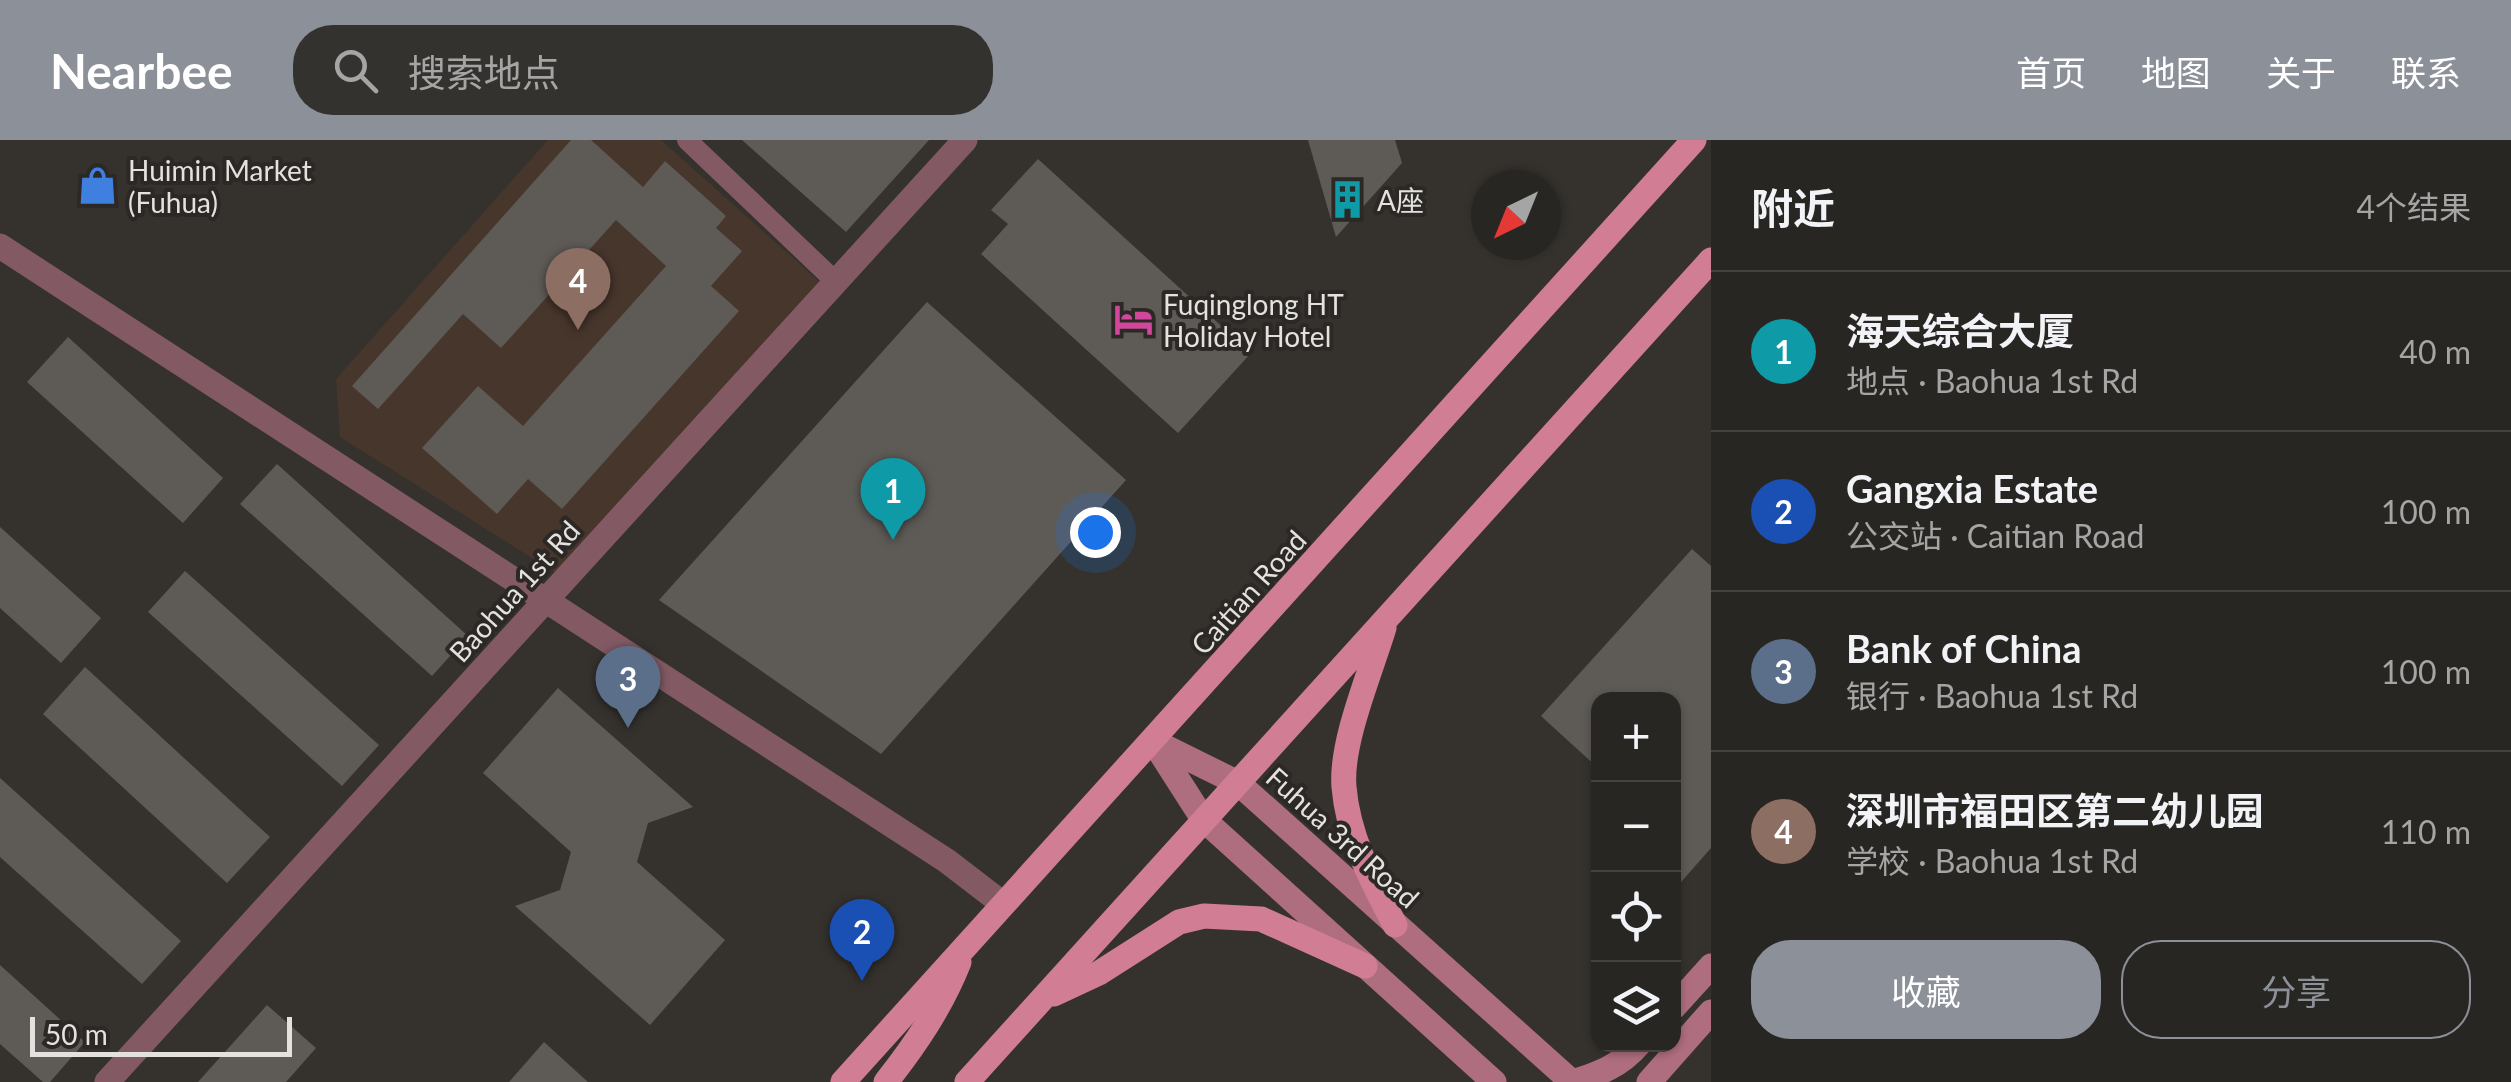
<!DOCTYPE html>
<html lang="zh">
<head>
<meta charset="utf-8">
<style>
  :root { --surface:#282622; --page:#34322f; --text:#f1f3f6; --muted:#a5a5a5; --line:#444340; --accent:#8c9099 }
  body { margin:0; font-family:Lato,"Noto Sans SC",sans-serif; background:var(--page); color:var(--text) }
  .controls { position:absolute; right:30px; bottom:30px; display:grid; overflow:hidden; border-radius:20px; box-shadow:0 2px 8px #0004 }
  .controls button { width:90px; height:90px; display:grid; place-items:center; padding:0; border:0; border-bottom:2px solid var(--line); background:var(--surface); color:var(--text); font:50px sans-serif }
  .compass { position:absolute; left:1471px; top:30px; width:90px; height:90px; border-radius:50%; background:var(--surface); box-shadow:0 2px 8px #0004; rotate:223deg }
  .scale { position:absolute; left:30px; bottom:25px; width:262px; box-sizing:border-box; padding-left:10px; border:5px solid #e3e2df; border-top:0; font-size:28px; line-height:35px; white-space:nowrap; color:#e3e2df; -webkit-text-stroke:8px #2b2825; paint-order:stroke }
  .you { position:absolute; left:1095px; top:392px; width:35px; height:35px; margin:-25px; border:8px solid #fff; border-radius:50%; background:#1a73e8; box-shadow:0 0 0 15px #1a73e833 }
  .badge { display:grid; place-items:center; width:65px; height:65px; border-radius:50%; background:var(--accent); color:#fff; font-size:32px; font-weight:700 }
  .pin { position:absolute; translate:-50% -82px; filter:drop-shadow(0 2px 5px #0008) }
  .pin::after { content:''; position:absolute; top:52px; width:35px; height:30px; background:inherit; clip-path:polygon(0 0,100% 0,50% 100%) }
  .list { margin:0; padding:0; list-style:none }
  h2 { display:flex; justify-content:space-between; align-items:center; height:130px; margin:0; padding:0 40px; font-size:42px }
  h2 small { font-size:32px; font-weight:400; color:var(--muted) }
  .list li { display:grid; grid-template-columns:65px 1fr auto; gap:30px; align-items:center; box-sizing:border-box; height:160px; padding:0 40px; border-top:2px solid var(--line) }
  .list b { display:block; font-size:38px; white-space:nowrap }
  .list p { margin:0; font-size:32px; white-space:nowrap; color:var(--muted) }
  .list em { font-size:32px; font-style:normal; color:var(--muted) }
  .actions { display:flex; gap:20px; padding:30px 40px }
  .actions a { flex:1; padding:22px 0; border:2px solid var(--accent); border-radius:40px; text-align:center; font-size:35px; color:var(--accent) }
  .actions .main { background:var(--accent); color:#fff }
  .icon { flex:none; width:55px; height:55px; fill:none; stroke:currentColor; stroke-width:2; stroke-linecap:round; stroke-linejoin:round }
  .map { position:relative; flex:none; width:1711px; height:942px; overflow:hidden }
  header { display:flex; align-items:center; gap:60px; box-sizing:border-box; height:140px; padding:0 50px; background:var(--accent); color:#fff }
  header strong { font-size:48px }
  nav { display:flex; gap:55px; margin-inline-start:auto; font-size:35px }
  .search { width:700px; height:90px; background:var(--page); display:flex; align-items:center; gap:25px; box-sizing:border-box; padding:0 35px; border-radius:40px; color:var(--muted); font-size:38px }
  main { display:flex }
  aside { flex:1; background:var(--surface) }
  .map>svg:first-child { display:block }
</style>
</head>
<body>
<header>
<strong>Nearbee</strong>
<div class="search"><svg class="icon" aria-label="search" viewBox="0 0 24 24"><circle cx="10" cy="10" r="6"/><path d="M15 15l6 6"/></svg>搜索地点</div>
<nav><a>首页</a><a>地图</a><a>关于</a><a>联系</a></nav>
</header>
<main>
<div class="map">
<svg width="1711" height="942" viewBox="0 0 1711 942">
  <rect width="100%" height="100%" fill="#35322e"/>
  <!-- education -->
  <polygon fill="#47362c" points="548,0 661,0 820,142 559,435 340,297 336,239"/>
  <!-- building -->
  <g fill="#5e5b57">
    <polygon points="571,0 591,0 643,47 665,21 726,76 716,88 742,111 711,146 739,171 562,369 528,339 497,374 422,308 478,246 523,286 666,126 616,80 501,208 463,174 378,269 352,246"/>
    <polygon points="742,0 929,0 846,92"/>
    <polygon points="1308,0 1395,0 1402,23 1336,97"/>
    <polygon points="1038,19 1251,213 1178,293 981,114 1008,84 991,70"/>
    <polygon points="927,162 1126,340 881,614 659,460"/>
    <polygon points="68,197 223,338 183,383 27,242"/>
    <polygon points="277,324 468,496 432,536 240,364"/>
    <polygon points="0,387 101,478 61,523 0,468"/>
    <polygon points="1692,409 1711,426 1711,708 1674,750 1674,560 1598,560 1598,628 1541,576"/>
    <polygon points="185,431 379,605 342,646 148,472"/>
    <polygon points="85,527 270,697 227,743 43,574"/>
    <polygon points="558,548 693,667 648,683 637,722 725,800 650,885 515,766 560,750 571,712 483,633"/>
    <polygon points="0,638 181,801 142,844 0,717"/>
    <polygon points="0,825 85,902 50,942 43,942 0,904"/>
    <polygon points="267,865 316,908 286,942 198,942"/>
    <polygon points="544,902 588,942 509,942"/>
  </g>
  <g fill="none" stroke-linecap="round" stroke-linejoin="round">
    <!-- lane -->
    <polyline stroke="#835a64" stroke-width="20" points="687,0 836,142"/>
    <!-- street -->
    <g stroke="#835a64" stroke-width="25">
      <polyline points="0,106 947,721 1003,764"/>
      <polyline points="107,942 965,0"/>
    </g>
    <!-- secondary -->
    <g stroke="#af6e7f" stroke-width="25">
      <polyline points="1153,601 1238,643 1572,942"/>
      <polyline points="1153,601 1203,679 1494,942"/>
      <polyline points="1674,867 1711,826"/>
      <path d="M 1572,942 C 1599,934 1620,926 1639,904"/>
      <polyline points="1649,942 1711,872"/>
    </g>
    <!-- primary -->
    <g stroke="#d17e94" stroke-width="25">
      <path d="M 1384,488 C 1371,531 1340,603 1344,647 C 1348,697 1372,741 1395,785"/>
      <polyline points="1054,854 1099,833 1179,782 1204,776 1261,779 1365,826"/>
      <polyline points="843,942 1694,0"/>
      <path d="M 886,942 C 916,904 941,867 959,822"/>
      <polyline points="967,942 1711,120"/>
    </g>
  </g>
  <!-- icons -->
  <defs>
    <symbol id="shop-bare" viewBox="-9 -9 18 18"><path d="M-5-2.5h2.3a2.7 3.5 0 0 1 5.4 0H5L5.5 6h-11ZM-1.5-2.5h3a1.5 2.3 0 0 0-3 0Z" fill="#3f7fe0" stroke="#2b2825" stroke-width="2.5" paint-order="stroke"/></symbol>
    <symbol id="building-bare" viewBox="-9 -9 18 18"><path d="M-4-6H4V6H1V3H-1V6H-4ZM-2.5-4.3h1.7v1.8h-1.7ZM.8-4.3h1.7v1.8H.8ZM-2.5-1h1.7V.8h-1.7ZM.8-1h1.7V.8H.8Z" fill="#0f9aa8" stroke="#2b2825" stroke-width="2.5" paint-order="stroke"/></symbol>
    <symbol id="hotel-bare" viewBox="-9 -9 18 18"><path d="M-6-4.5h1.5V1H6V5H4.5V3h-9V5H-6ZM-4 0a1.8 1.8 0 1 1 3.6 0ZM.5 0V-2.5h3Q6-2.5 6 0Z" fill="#d1479c" stroke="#2b2825" stroke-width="2.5" paint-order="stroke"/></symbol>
  </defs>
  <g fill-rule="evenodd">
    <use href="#shop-bare" x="70" y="18" width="55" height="55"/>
    <use href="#building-bare" x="1320" y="32" width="55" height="55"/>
    <use href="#hotel-bare" x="1106" y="152" width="55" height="55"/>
  </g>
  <g text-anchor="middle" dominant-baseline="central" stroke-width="8" stroke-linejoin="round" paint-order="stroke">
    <!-- poi labels -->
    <g font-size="28" fill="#e3e2df" stroke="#2b2825" text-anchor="start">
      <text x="128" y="30">Huimin Market<tspan x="128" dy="32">(Fuhua)</tspan></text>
      <text x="1377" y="60">A座</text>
      <text x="1163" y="164">Fuqinglong HT<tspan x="1163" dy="32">Holiday Hotel</tspan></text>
    </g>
    <!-- street labels -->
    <g font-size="28" fill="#e3e2df" stroke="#2b2825">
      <text transform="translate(514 451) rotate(-48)">Baohua 1st Rd</text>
      <text transform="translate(1248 452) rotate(-48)">Caitian Road</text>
      <text transform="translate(1343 697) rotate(42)">Fuhua 3rd Road</text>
    </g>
  </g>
</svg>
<div class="controls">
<button>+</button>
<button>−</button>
<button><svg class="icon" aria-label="locate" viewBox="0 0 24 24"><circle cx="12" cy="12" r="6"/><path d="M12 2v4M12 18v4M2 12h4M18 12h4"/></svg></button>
<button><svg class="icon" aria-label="layers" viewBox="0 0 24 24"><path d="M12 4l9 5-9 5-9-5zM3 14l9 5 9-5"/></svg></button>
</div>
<svg class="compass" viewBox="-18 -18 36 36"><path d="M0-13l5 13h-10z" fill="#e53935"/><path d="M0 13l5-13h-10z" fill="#a5a5a5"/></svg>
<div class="scale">50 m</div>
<div class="you"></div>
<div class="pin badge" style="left:893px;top:400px;background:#0f9aa8">1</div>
<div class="pin badge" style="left:862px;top:841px;background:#1a4fb4">2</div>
<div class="pin badge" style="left:628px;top:588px;background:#5c6f8a">3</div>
<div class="pin badge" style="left:578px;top:190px;background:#8d6e63">4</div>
</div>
<aside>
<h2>附近<small>4个结果</small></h2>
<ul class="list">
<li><span class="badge" style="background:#0f9aa8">1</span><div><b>海天综合大厦</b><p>地点 · Baohua 1st Rd</p></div><em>40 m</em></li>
<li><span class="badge" style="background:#1a4fb4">2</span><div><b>Gangxia Estate</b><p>公交站 · Caitian Road</p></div><em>100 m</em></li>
<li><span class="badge" style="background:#5c6f8a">3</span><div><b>Bank of China</b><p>银行 · Baohua 1st Rd</p></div><em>100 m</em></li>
<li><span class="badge" style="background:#8d6e63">4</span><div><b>深圳市福田区第二幼儿园</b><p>学校 · Baohua 1st Rd</p></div><em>110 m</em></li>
</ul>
<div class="actions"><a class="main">收藏</a><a>分享</a></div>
</aside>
</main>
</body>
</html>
